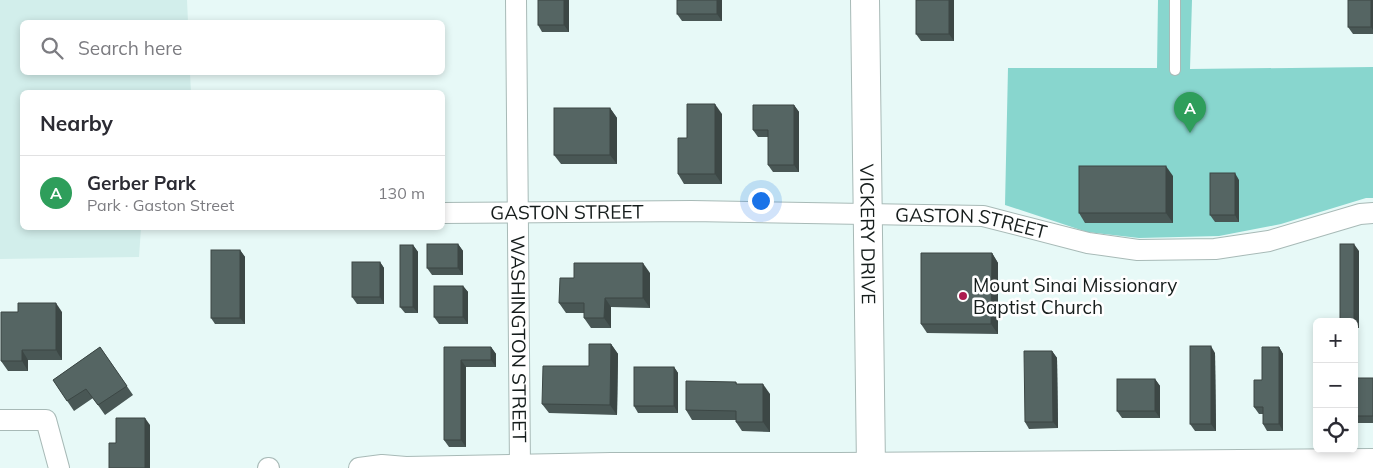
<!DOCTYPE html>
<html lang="en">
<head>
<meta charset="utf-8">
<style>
  :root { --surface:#fff; --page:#f2f2f3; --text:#2b2b33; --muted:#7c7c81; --line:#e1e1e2; --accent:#2563eb }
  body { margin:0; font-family:Mulish,sans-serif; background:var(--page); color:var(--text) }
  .controls { position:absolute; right:15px; bottom:15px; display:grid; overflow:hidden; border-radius:8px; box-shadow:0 2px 8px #0003 }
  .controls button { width:45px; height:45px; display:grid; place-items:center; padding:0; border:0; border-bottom:1px solid var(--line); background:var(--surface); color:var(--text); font:25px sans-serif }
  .you { position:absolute; left:760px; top:200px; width:18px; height:18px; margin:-12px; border:4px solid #fff; border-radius:50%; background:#1a73e8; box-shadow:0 0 0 8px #1a73e833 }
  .badge { display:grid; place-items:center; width:32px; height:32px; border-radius:50%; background:var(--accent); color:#fff; font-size:16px; font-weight:700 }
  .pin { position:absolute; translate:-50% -41px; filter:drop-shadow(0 1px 2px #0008) }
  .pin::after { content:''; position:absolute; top:26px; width:18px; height:15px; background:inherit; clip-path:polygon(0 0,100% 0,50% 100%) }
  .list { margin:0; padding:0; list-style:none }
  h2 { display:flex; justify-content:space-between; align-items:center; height:65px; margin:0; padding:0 20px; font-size:21px }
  h2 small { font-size:16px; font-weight:400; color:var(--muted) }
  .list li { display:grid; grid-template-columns:32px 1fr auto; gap:15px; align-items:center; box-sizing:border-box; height:75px; padding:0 20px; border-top:1px solid var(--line) }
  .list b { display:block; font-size:19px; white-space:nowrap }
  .list p { margin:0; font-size:16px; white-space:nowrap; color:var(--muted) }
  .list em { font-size:16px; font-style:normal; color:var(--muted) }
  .icon { flex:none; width:28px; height:28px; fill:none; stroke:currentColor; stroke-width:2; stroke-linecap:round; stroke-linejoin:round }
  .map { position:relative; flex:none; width:1373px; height:468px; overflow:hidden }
  .search { position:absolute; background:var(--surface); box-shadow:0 2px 8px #0003; left:20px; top:20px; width:425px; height:55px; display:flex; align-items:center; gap:12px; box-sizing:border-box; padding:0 18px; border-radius:8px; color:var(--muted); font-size:19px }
  .panel { position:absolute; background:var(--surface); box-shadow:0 2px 8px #0003; left:20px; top:90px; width:425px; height:140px; border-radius:8px }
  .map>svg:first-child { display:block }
</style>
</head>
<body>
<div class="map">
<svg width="1373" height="468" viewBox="0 0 1373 468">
  <rect width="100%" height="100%" fill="#e7f9f7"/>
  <!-- built -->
  <polygon fill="#d2eeeb" points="0,0 187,0 188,22 22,22 22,72 190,73 191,92 22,92 22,228 141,228 139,257 0,259"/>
  <!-- green -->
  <polygon fill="#88d6ce" points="1158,0 1192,0 1190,69 1373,67 1373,198 1366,198 1281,224 1219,236 1139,238 1087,232 1005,205 1008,68 1157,68"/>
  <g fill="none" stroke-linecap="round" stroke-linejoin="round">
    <defs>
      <polyline id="lane" points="1175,70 1175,0"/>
      <g id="street">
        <path id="s1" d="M 516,0 L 520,468"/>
        <path id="s2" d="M 442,213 L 691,211 L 983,216 L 1088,243 L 1138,250 L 1215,249 L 1269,241 L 1360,214 L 1373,213"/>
        <polyline points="0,420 46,420 59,468"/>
        <polyline points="268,468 269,468"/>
        <polyline points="359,468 382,465 406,467 611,463 838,463 1373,459"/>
      </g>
      <g id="secondary">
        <path id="s3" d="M 865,0 L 871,468"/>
      </g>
    </defs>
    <!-- lane casing -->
    <use href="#lane" stroke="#a8bab7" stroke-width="12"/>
    <!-- street casing -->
    <use href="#street" stroke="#a8bab7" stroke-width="22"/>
    <!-- secondary casing -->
    <use href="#secondary" stroke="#a8bab7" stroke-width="30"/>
    <!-- lane -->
    <use href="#lane" stroke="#fff" stroke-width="10"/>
    <!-- street -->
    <use href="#street" stroke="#fff" stroke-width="20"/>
    <!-- secondary -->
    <use href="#secondary" stroke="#fff" stroke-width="28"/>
  </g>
  <!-- wall -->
  <g fill="#495755">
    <polygon points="569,0 569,32 542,32 538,25"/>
    <polygon points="722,0 722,21 682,21 677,14"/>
    <polygon points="954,0 954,41 921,41 916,34"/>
    <polygon points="1373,0 1373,34 1353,34 1348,27"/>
    <polygon points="794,105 799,112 799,172 773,172 768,165 768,137 758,137 753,130"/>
    <polygon points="610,108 617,118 617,164 561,164 554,155"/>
    <polygon points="722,114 722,184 684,184 678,174 687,138"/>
    <polygon points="1173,176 1173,223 1085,223 1079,213"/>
    <polygon points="1239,180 1239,222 1215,222 1210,215"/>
    <polygon points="458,244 463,251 463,275 432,275 427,268"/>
    <polygon points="413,245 418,252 418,313 405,313 400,307"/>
    <polygon points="240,250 245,257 245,324 215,324 211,318"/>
    <polygon points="1359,251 1359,328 1354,328 1354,322 1341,322 1340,321"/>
    <polygon points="992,253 998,263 998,334 927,333 921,324"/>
    <polygon points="380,262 384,268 384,304 357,304 352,297"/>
    <polygon points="650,273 650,308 611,307 611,328 591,328 584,318 584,313 566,313 559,303 574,278"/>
    <polygon points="463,286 468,292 468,324 439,324 434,317"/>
    <polygon points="62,312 62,360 28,360 28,371 8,371 1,361"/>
    <polygon points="611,344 618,354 617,415 549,413 542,404 589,366"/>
    <polygon points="100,347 133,395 105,415 93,398 74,411 53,380"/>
    <polygon points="444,347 491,347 496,354 496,367 466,367 466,447 449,447 444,440"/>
    <polygon points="1279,347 1283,354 1283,431 1267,431 1263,424 1263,414 1259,414 1254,407 1262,380"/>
    <polygon points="1052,351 1057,358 1058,428 1029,429 1025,422"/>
    <polygon points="1215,353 1216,431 1195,431 1190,424"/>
    <polygon points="674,367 678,373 678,413 638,413 634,406"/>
    <polygon points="1354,378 1373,378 1373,423 1356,423 1354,420"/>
    <polygon points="1155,379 1160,386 1160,418 1122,418 1117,411"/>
    <polygon points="736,382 737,384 770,394 770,432 742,431 736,422 736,420 692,420 686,410"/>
  </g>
  <!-- shaded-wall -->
  <g fill="#3c4745">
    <polygon points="564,0 569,0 569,32 564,25"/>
    <polygon points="717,0 722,0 722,21 717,14"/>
    <polygon points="949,0 954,0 954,41 949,34"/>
    <polygon points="1371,0 1373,0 1373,30 1371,27"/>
    <polygon points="715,104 722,114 722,184 715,174"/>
    <polygon points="794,105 799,112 799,172 794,165"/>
    <polygon points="610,108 617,118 617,164 610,155"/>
    <polygon points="1166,166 1173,176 1173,223 1166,213"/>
    <polygon points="1235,173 1239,180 1239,222 1235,215"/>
    <polygon points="458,244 463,251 463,275 458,268"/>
    <polygon points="1354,244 1359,251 1359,328 1354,321"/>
    <polygon points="413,245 418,252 418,313 413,307"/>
    <polygon points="240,250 245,257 245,324 240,318"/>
    <polygon points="992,253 998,263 998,334 991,324"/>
    <polygon points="380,262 384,268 384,304 380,297"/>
    <polygon points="643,263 650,273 650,308 643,298"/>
    <polygon points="463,286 468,292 468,324 463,317"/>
    <polygon points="605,298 611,307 611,328 604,318"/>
    <polygon points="56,303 62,312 62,360 56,350"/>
    <polygon points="611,344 618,354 617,415 610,405"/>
    <polygon points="1211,346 1215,353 1216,431 1211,424"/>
    <polygon points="491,347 496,354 496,367 491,360"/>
    <polygon points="1279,347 1283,354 1283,431 1279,424"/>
    <polygon points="22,350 28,360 28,371 22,361"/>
    <polygon points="1052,351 1057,358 1058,428 1053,422"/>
    <polygon points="461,360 466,367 466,447 461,440"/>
    <polygon points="674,367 678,373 678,413 674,406"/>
    <polygon points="1155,379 1160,386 1160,418 1155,411"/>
    <polygon points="763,384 770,394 770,432 763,422"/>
    <polygon points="145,418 150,425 150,468 145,468"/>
  </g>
  <!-- building -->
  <g fill="#556563" stroke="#3c4745">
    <rect x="538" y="0" width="26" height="25"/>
    <rect x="677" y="0" width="40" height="14"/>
    <rect x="916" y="0" width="33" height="34"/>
    <rect x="1348" y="0" width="23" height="27"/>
    <polygon points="687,104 715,104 715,174 678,174 678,138 687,138"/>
    <polygon points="753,105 794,105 794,165 768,165 768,130 753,130"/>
    <rect x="554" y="108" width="56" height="47"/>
    <rect x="1079" y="166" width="87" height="47"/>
    <rect x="1210" y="173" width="25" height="42"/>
    <rect x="427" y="244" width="31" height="24"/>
    <rect x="1340" y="244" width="14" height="77"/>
    <rect x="400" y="245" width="13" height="62"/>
    <rect x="211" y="250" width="29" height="68"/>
    <polygon points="921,253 992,253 991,324 921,324"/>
    <rect x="352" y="262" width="28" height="35"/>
    <polygon points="574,263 643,263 643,298 605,298 604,318 584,318 584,303 559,303 560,278 574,278"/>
    <rect x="434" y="286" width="29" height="31"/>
    <polygon points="18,303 56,303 56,350 22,350 22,361 1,361 1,312 18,312"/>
    <polygon points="589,344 611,344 610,405 542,404 543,366 589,366"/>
    <rect x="1190" y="346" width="21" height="78"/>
    <polygon points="100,347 127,386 98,405 86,389 67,401 53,380"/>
    <polygon points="444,347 491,347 491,360 461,360 461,440 444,440"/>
    <polygon points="1262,347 1279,347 1279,424 1263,424 1263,407 1254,407 1254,380 1262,380"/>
    <polygon points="1024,351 1052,351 1053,422 1025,422"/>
    <rect x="634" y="367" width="40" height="39"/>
    <rect x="1354" y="378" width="19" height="38"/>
    <rect x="1117" y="379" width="38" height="32"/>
    <polygon points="686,381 736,382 736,384 763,384 763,422 736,422 736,411 686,410"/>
    <polygon points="116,418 145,418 145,468 109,468 109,443 116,443"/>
  </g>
  <!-- markers -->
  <circle fill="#ad1b4f" stroke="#fff" stroke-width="2" cx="963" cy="296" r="5"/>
  <g text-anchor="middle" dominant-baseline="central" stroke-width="5" stroke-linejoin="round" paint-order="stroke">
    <!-- street labels -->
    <g font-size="19" fill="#161d1c" stroke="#fff">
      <text stroke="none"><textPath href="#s2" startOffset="125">GASTON STREET</textPath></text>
      <text stroke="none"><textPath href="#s2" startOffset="530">GASTON STREET</textPath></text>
      <text stroke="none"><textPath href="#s3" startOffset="234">VICKERY DRIVE</textPath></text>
      <text stroke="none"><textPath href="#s1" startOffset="339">WASHINGTON STREET</textPath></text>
    </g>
    <!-- poi labels -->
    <g font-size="19" fill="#161d1c" stroke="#fff" text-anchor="start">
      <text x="973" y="285">Mount Sinai Missionary<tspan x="973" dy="22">Baptist Church</tspan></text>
    </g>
  </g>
</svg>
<div class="controls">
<button>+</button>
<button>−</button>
<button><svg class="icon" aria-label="locate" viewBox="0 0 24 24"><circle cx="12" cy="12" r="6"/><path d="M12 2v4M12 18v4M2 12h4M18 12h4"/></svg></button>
</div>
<div class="you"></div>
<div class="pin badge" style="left:1190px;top:133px;background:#2e9e5b">A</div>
<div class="search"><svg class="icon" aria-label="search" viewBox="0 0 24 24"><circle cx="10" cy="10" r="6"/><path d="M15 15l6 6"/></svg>Search here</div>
<section class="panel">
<h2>Nearby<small></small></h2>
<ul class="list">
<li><span class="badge" style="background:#2e9e5b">A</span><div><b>Gerber Park</b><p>Park · Gaston Street</p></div><em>130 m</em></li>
</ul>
</section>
</div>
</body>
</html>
